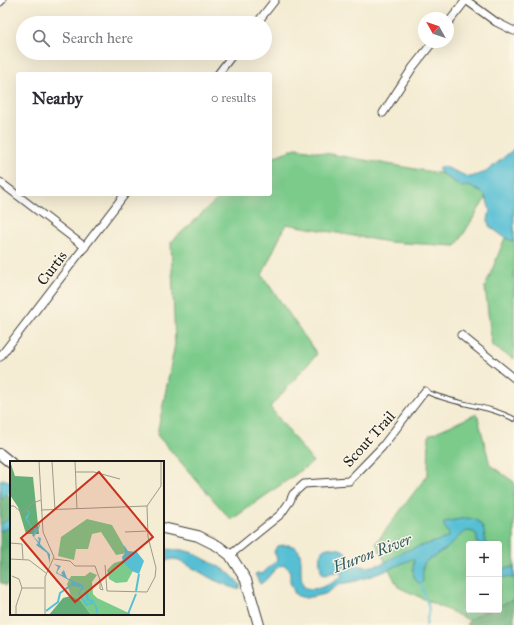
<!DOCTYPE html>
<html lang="en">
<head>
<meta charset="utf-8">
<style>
  :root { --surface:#fff; --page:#f2f2f3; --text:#2b2b33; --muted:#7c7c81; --line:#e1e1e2 }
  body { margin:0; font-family:"IM FELL Great Primer",serif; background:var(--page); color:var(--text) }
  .controls { position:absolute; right:12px; bottom:12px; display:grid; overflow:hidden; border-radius:4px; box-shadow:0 4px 16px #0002 }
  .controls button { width:36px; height:36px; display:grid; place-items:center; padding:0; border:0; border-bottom:1px solid var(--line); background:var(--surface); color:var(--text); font:20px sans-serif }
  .compass { position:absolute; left:418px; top:12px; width:36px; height:36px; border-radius:50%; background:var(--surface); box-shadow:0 4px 16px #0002; rotate:310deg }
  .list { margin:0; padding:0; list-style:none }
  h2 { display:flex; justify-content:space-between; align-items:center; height:52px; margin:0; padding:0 16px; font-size:17px }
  h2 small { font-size:13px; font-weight:400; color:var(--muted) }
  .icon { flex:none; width:22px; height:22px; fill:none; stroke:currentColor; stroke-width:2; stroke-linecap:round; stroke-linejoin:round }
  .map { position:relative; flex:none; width:514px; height:625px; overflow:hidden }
  .search { position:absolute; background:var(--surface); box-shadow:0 4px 16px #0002; left:16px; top:16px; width:256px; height:44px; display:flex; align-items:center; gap:10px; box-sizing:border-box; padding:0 14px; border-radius:22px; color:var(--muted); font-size:15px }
  .panel { position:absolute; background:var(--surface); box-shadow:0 4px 16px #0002; left:16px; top:72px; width:256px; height:124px; border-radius:4px }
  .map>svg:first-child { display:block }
</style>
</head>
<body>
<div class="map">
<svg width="514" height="625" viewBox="0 0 514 625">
  <rect width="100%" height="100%" fill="#fcf5e5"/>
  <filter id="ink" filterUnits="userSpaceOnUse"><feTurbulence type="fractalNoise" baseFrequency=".025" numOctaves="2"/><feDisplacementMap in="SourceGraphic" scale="8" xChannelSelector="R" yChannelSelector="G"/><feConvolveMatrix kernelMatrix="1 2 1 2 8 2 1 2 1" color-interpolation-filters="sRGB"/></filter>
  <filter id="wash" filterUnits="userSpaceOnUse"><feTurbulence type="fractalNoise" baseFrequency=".012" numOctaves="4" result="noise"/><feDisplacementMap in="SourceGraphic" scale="16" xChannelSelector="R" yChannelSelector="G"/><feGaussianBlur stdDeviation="0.9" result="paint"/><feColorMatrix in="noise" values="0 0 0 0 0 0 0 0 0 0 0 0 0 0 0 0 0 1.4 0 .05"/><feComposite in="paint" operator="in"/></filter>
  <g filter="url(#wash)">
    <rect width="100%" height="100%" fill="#f4ecd3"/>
    <!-- green -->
    <g fill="#7bcb8b" stroke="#4c7454">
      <polygon points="296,148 495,183 456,246 388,242 286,224 262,275 317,354 270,407 313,462 231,520 157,435 175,344 171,242 223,194 270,194 270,158"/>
      <polygon points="514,227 514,359 492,346 485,287 509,228"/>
      <polygon points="477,414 490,465 514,482 514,599 499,606 499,544 469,544 469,610 490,610 469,620 398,587 376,543 428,474 429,435"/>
    </g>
    <!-- forest -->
    <g fill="#64af77" stroke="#40664a">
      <polygon points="0,490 11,497 11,579 6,586 0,582"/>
      <path d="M 514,599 L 514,625 L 466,625 C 471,615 488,610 499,610 L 499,606 Z"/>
    </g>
    <!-- water -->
    <g fill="#57bfd4" stroke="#3a6e78">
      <polygon points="514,149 514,242 504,237 489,226 488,220 490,210 487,201 484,194 469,186 462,187 441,173 438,169 443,166 466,176 471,177 486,172"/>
      <path d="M 3,479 L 11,482 L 11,491 C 6,492 7,498 1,499 L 0,480 Z"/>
      <polygon points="11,518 11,527 0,531 0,525"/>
      <path d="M 466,518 C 483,519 485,529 485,544 L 477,544 L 477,536 L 474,532 L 468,531 L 464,532 L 447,548 L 425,562 L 423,566 L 423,581 L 421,584 C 411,580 413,570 414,560 L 412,559 L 383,572 L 356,581 L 340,584 L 325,594 L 306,598 L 298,596 L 295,594 L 290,582 L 290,571 L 285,565 C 274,565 269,580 260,584 L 255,574 L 258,573 L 262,574 L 276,561 L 277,558 L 274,552 L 277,546 C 313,539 295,570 304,587 C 314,593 336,583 342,575 L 340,572 L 334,572 L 325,575 L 322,574 C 319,563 316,546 333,548 C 337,548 342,549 345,552 C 350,555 351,560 355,565 L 367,567 L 382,564 L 405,551 L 447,538 L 449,534 L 444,526 L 444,522 Z"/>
      <polygon points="163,549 183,550 193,553 227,571 240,584 240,588 236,589 214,580 179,560 174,559 163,561"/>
      <polygon points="514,567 514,578 499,577 499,569"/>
    </g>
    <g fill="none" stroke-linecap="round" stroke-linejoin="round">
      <!-- stream -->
      <polyline stroke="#57bfd4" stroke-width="2" points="421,584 429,608 426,625"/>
    </g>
  </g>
  <g filter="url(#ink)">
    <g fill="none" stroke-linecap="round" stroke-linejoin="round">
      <defs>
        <path id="lane" d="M 425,391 C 453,405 486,404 514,419"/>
        <g id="street">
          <polyline points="466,0 496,22 514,31"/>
          <polyline points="0,2 2,0"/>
          <polyline points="257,23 275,0"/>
          <polyline points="448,23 466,0"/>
          <polyline points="218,74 234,53"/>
          <polyline points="383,113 413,67 433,42"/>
          <polyline points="0,182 85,247"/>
          <polyline points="461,335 514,378"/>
          <polyline points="0,357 125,194"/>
          <polyline points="230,555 281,514 290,501 293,494 304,484 349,481 382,447 425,391"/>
        </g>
        <g id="secondary">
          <polyline points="0,454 11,463"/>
          <polyline points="163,528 198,536 218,546 230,555 246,580 259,625"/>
        </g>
      </defs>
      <!-- lane casing -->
      <use href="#lane" stroke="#3c3b37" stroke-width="5.5"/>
      <!-- street casing -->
      <use href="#street" stroke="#3c3b37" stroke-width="9"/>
      <!-- secondary casing -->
      <use href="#secondary" stroke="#3c3b37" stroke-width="12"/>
      <!-- lane -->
      <use href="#lane" stroke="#fff" stroke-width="3.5"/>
      <!-- street -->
      <use href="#street" stroke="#fff" stroke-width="7"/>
      <!-- secondary -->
      <use href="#secondary" stroke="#fff" stroke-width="10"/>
    </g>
  </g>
  <g text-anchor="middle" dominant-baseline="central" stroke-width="3" stroke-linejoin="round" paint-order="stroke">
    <!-- street labels -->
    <g font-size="15" fill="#1c1c1c" stroke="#fcf5e5">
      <text transform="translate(52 268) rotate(-53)">Curtis</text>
      <text transform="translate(369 439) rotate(-48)">Scout Trail</text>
    </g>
    <!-- water labels -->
    <g font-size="16" font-style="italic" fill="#345d66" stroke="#fcf5e5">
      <text transform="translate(372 553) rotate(-21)">Huron River</text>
    </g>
  </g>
  <!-- overview -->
  <g transform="translate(10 461)">
    <rect width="154" height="154" fill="#f4ecd3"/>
    <path d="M 77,58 L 102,64 L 118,92 L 106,94 L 91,71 L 82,73 L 78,88 L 66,88 L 64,99 L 48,95 L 51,76 ZM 114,99 L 124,108 L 117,121 L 106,122 L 99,118 L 97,109 L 104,102 ZM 80,111 L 87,114 L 82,121 L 83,133 L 87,137 L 123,154 L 81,154 L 70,139 L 61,135 L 57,123 L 61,115 L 75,115 Z" fill="#7bcb8b"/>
    <path d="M 0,0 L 5,15 L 23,16 L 29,73 L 16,73 L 8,46 L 0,34 ZM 61,135 L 70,139 L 81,154 L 39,154 L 53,137 Z" fill="#64af77"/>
    <path d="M 17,49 L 18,49 L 20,52 L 17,58 L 21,65 L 27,68 L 29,65 L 27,63 L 29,62 L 30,65 L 24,76 L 29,81 L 28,76 L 31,77 L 30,83 L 40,93 L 40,103 L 37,92 L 26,84 L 28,82 L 22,74 L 25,69 L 21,66 L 15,57 L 19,52 ZM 114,84 L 118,90 L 127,91 L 134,100 L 129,113 L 122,110 L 113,101 L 112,96 L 115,92 ZM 44,103 L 51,105 L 47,111 L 49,113 L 53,114 L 51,112 L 54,109 L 57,117 L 73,124 L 74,127 L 69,132 L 78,143 L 81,141 L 77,140 L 75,134 L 78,132 L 79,138 L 83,139 L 88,148 L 87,154 L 84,142 L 76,145 L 68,132 L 72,126 L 60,125 L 62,121 L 46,112 L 48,106 Z" fill="#57bfd4"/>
    <path fill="none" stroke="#57bfd4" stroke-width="2" d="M 126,130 L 129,113M 36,150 L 48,141 L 50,132 L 60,125M 118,153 L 126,133"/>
    <path fill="none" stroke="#9e998a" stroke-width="1" d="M 29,0 L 33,71 L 44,96 L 35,116 L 35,154M 42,0 L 45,49M 65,0 L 67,48M 65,11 L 84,11 L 110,18M 0,45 L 4,45 L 12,52 L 23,42 L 31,39M 31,49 L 137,45M 115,71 L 138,70M 0,82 L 12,83 L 13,98M 0,98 L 19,99 L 36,112M 44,98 L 60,100 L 65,105 L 85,105 L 90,119 L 90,128 L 93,129 L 90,119M 95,104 L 97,130 L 137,131 L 145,116 L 146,107 L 138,76 L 137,45 L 151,25 L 151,0M 2,115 L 9,118 L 12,127 L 6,145 L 6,154M 12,127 L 34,127"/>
    <path fill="#c8321e" fill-opacity="0.15" stroke="#c8321e" stroke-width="2" d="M 89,11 L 143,76 L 65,141 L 11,77 Z"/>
    <rect width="154" height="154" fill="none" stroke="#1c1c1c" stroke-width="2"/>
  </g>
</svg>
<div class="controls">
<button>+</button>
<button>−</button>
</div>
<svg class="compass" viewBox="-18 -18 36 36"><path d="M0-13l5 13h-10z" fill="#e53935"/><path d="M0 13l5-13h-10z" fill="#7c7c81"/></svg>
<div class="search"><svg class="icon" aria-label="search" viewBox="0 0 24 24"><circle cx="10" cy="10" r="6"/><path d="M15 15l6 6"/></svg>Search here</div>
<section class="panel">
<h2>Nearby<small>0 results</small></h2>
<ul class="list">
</ul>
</section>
</div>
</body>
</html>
